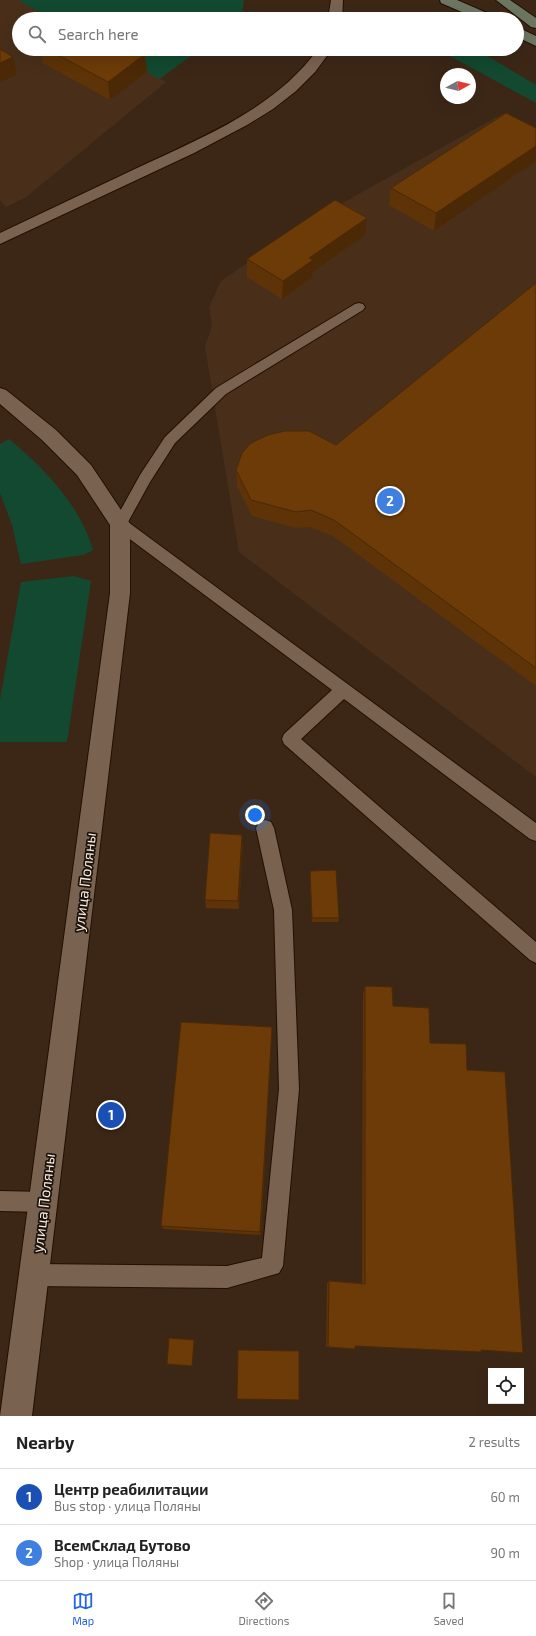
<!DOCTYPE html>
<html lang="en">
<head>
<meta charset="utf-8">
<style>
  :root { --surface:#fff; --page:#f6f6f6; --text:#222; --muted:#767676; --line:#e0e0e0; --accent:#2563eb }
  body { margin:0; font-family:"Exo 2",sans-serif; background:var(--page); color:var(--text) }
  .controls { position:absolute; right:12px; bottom:12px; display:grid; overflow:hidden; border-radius:0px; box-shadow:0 4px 16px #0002 }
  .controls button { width:36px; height:36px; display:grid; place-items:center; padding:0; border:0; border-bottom:1px solid var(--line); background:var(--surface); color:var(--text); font:20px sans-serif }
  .compass { position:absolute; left:440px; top:68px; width:36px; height:36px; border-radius:50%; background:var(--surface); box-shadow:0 4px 16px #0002; rotate:82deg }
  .you { position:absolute; left:255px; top:815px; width:14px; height:14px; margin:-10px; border:3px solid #fff; border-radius:50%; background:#1a73e8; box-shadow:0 0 0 6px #1a73e833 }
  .badge { display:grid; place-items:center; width:26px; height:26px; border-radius:50%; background:var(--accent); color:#fff; font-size:13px; font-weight:700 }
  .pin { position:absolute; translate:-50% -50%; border:2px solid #fff; box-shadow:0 1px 4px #0006 }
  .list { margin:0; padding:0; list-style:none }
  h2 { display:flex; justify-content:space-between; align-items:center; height:52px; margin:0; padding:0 16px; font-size:17px }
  h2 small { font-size:13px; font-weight:400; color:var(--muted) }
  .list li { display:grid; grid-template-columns:26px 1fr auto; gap:12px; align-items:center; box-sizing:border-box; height:56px; padding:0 16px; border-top:1px solid var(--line) }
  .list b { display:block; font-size:15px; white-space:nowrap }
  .list p { margin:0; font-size:13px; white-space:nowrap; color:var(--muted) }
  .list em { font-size:13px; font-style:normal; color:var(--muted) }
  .icon { flex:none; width:22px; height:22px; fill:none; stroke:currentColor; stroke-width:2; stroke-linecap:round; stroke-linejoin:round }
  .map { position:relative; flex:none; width:536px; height:1416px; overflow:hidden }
  .search { position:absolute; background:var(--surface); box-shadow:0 4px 16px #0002; left:12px; right:12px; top:12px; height:44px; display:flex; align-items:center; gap:10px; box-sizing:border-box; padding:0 14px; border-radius:22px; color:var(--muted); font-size:15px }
  .sheet { height:164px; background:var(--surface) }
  nav { display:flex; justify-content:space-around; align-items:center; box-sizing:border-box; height:56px; border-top:1px solid var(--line); background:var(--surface); font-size:11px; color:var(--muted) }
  nav a { display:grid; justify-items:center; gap:2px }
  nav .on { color:var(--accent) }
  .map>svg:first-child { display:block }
</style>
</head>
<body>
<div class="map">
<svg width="536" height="1416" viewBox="0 0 536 1416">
  <rect width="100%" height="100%" fill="#3c2717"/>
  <!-- built -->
  <g fill="#492f1a">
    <polygon points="0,0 244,0 242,17 240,19 19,19 19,49 200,49 160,79 166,82 26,197 6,207 0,200"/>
    <polygon points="502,114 536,132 536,777 239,552 205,347 212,326 209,307 221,281 305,224"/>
  </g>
  <!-- green -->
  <g fill="#124930">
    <polygon points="18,0 244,0 242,17 240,19 52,19"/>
    <polygon points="105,49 200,49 159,79"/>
    <polygon points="437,49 476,49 536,85 536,103"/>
    <path d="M 9,439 C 44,468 80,505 93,550 L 83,555 L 21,564 L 12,525 L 0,493 L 0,444 Z"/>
    <polygon points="74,576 91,581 67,742 0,742 0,700 21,582"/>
  </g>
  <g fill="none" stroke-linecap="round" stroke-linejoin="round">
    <defs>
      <g id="service">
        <polygon points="359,303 363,304 365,307 363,310 226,394 175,443 150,482 128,522 536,823 536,841 530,839 344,699 301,739 536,942 536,963 530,960 284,744 282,739 284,734 332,690 115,528 113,524 140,475 165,437 216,388 355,304"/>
        <polygon points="265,820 271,822 274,828 292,910 299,1089 283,1266 279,1273 227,1288 34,1286 26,1283 23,1275 26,1267 34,1264 227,1266 262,1258 279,1089 274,910 256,828 259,822"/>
        <polygon points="0,1191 43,1192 50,1195 53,1202 50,1209 43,1212 0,1211"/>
      </g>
      <g id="minor">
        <polygon points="331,0 343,0 342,19 328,19"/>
        <path d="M 318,49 L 332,49 L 315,72 L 296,91 L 273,109 L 247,125 L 194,153 L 0,244 L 0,233 C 45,212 90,190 135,169 C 200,138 274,110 318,49 Z"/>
        <polygon points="0,388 6,390 56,430 91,465 127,519 130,524 130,593 32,1416 0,1416 110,593 110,525 77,475 42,440 0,404"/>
      </g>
      <g id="secondary">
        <polygon points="440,0 457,0 494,16 496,19 478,19 441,3"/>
        <polygon points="496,0 510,0 536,18 536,28 531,27"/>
        <polygon points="517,27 536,36 536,46 517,37"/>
      </g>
    </defs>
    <!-- service casing -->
    <use href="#service" stroke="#221002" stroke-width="2"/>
    <!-- minor casing -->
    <use href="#minor" stroke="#221002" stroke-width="2"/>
    <!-- secondary casing -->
    <use href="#secondary" stroke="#221002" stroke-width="2"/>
    <!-- service -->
    <use href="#service" fill="#7a6251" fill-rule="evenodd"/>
    <!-- minor -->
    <use href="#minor" fill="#7a6251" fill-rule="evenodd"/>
    <!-- secondary -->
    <use href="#secondary" fill="#6c7661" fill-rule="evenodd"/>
  </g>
  <!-- wall -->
  <g fill="#5d3307">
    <polygon points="41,49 135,49 145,54 147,72 110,100 43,63"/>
    <polygon points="536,128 434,231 389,205 391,188"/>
    <polygon points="365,235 313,272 312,278 282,299 247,277 247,259"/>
    <polygon points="536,283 536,686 333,536 310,527 296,528 252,516 237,486 236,470 336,445"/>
    <polygon points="243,843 239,909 206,908 205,900"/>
    <polygon points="310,871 339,918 338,922 312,922 310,875"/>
    <polygon points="365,986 393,1006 430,1043 481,1350 355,1346 328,1347 326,1347 327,1283 329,1281 362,1283 363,994"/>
    <polygon points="272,1027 261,1235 164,1229 161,1226"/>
  </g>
  <!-- shaded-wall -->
  <g fill="#4c2906">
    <polygon points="145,54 147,72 110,100 108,82"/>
    <polygon points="13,57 17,74 0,83 0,63"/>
    <polygon points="536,146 536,161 434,231 436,213"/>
    <polygon points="367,218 365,235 313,272 312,278 282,299 283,281 309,258"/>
    <polygon points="242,835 243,843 239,909 238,901"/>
    <polygon points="272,1027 271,1035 261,1235 260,1232"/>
    <polygon points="194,1340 195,1340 193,1365 192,1366"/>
  </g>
  <!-- building -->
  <g fill="#6c3b08" stroke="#4c2906">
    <polygon points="0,49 13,57 0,63"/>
    <polygon points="47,49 135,49 145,54 108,82"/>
    <polygon points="506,113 536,128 536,146 436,213 391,188"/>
    <polygon points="335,200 367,218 309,258 313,260 283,281 247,259"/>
    <polygon points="536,283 536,668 334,520 311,510 296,512 251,500 236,470 242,453 251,443 268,435 285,431 309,431 336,445"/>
    <polygon points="210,833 242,835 238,901 205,900"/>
    <polygon points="336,870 339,918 312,918 310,871"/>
    <polygon points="365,986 392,987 393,1006 429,1008 430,1043 466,1044 467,1070 505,1072 523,1353 481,1350 481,1352 355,1346 355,1349 328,1347 329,1281 365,1284"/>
    <polygon points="181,1022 272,1027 260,1232 161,1226"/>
    <polygon points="169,1338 194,1340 192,1366 167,1364"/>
    <polygon points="238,1350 299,1351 299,1400 237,1399"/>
  </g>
  <g text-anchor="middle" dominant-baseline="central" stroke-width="3.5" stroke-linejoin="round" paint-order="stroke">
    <!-- street labels -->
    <g font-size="15" fill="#f7eadf" stroke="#1c130c">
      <text transform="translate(84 882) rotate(-83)">улица Поляны</text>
      <text transform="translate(43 1203) rotate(-83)">улица Поляны</text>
    </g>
  </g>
</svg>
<div class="controls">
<button><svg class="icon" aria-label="locate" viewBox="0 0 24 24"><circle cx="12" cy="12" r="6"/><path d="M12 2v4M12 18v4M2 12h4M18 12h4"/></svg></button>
</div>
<svg class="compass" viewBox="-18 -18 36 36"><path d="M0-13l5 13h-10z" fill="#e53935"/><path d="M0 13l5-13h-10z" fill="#767676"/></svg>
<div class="you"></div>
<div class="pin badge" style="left:111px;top:1115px;background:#1a4fb4">1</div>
<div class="pin badge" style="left:390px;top:501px;background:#3f7fe0">2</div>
<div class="search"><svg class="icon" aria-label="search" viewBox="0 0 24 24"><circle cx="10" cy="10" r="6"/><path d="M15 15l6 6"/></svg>Search here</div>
</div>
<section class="sheet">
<h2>Nearby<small>2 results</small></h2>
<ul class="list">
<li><span class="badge" style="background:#1a4fb4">1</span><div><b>Центр реабилитации</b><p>Bus stop · улица Поляны</p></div><em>60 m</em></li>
<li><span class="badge" style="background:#3f7fe0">2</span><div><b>ВсемСклад Бутово</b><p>Shop · улица Поляны</p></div><em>90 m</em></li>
</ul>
</section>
<nav>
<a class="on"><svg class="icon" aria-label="map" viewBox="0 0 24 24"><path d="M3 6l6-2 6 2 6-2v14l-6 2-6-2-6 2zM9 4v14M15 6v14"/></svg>Map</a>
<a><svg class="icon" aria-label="directions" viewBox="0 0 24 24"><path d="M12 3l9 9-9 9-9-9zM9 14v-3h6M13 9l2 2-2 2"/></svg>Directions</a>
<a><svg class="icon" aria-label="saved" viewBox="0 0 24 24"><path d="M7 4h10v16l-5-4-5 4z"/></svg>Saved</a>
</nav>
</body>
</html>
